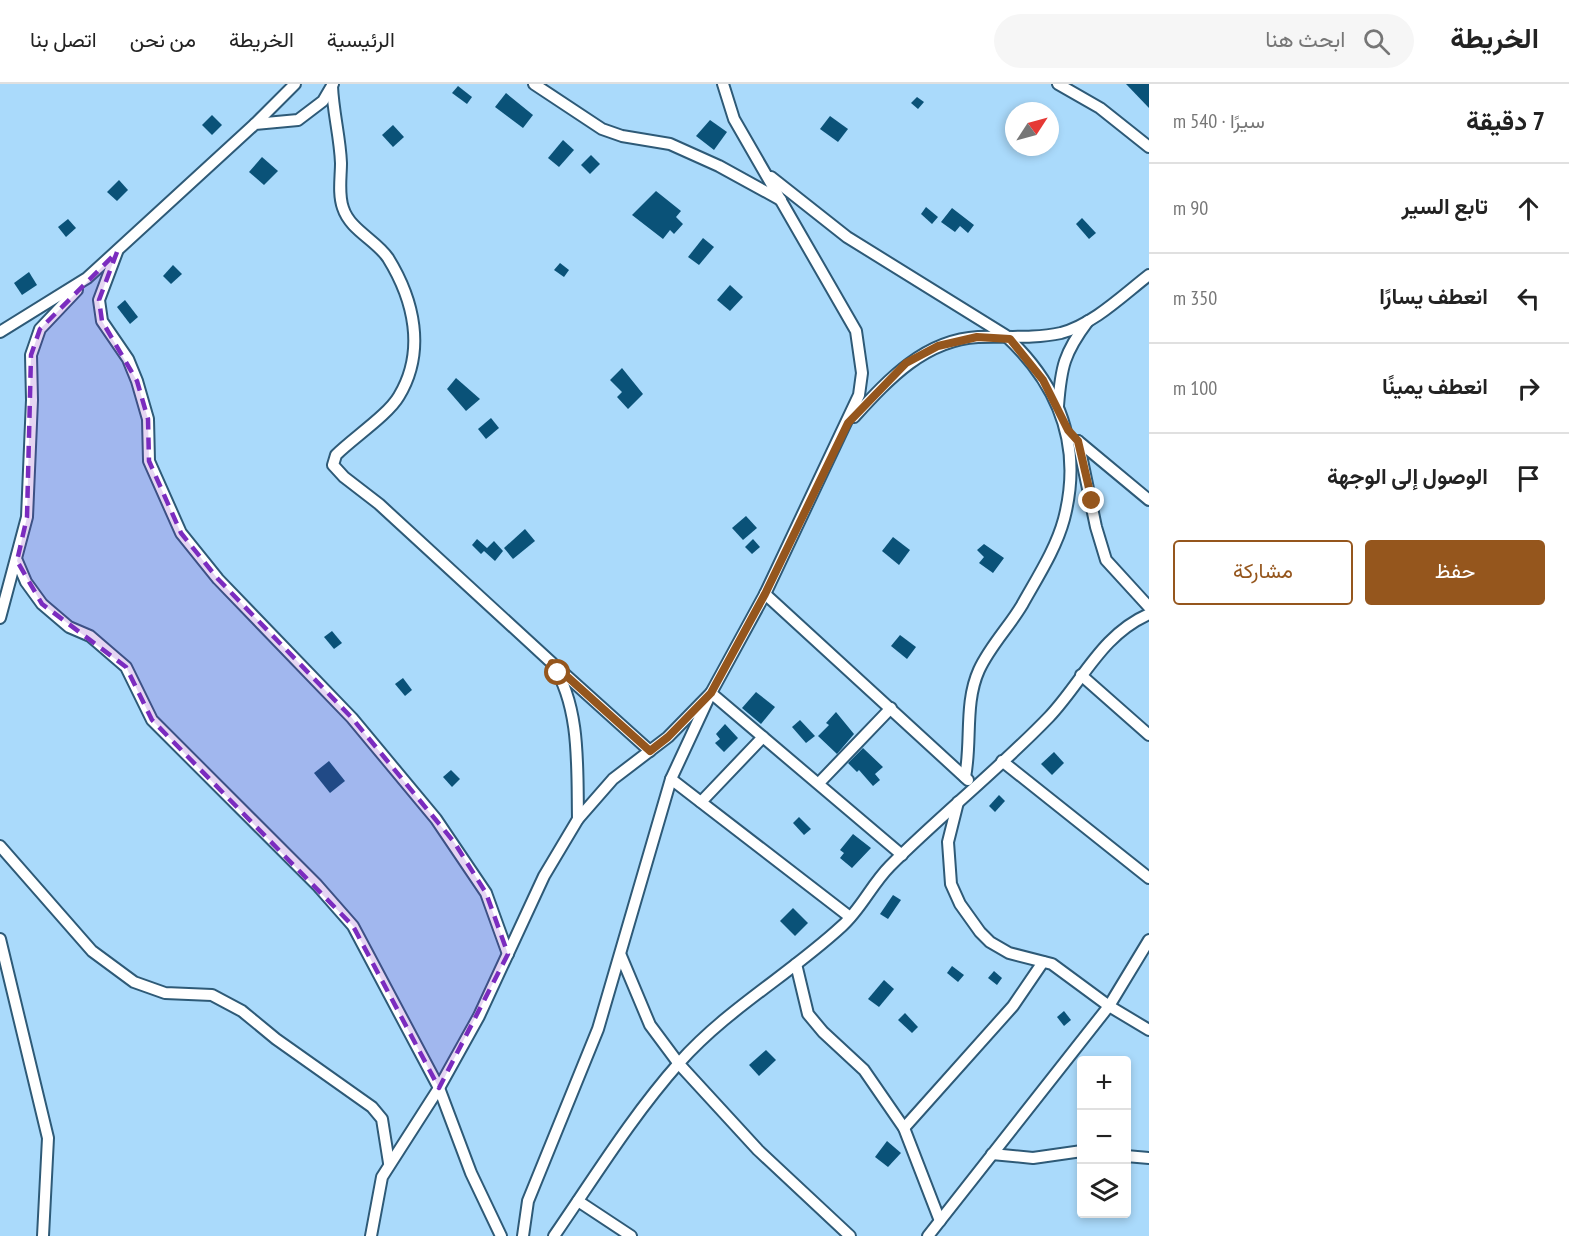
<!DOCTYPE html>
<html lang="ar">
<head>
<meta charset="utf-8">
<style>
  :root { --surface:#fff; --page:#f6f6f6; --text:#222; --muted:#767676; --line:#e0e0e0; --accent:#95561d }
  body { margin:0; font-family:"PT Sans Narrow",Vazirmatn,sans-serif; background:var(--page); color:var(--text); direction:rtl }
  .controls { position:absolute; right:18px; bottom:18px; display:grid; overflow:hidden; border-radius:6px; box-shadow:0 3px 9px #0003 }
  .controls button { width:54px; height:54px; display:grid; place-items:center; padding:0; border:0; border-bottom:2px solid var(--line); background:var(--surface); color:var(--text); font:30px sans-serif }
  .compass { position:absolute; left:1005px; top:18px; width:54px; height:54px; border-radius:50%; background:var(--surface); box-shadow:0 3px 9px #0003; rotate:54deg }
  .stop { position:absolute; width:18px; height:18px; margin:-14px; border:4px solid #95561d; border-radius:50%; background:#fff }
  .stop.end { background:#95561d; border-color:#fff; box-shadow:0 2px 6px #0008 }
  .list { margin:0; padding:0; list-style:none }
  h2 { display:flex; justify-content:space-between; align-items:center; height:78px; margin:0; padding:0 24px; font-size:26px }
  h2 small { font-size:20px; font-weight:400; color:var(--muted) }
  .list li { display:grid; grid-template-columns:39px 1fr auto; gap:18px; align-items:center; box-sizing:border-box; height:90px; padding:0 24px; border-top:2px solid var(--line) }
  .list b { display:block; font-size:22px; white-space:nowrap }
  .list em { font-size:20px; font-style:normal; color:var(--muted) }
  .actions { display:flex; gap:12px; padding:18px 24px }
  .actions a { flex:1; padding:14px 0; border:2px solid var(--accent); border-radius:6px; text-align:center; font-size:21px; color:var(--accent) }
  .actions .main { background:var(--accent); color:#fff }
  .icon { flex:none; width:33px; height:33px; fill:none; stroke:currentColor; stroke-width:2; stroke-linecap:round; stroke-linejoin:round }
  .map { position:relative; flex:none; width:1149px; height:1152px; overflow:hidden; direction:ltr }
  header { display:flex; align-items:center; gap:36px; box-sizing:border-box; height:84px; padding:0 30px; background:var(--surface); border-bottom:2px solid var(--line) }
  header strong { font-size:28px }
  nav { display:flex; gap:33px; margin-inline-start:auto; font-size:21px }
  .search { width:420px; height:54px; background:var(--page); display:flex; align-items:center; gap:15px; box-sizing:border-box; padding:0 21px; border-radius:33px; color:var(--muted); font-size:22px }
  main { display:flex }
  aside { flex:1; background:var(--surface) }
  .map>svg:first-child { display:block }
</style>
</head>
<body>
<header>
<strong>الخريطة</strong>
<div class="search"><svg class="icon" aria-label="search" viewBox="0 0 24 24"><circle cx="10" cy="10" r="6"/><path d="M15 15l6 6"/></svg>ابحث هنا</div>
<nav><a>الرئيسية</a><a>الخريطة</a><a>من نحن</a><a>اتصل بنا</a></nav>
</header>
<main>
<aside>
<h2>7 دقيقة<small>سيرًا · 540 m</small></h2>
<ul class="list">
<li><svg class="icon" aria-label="ahead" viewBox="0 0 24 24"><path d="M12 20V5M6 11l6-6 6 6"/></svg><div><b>تابع السير</b></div><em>90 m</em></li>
<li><svg class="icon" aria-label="left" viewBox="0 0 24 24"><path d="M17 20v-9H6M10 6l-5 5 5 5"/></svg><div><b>انعطف يسارًا</b></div><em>350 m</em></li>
<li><svg class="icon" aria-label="right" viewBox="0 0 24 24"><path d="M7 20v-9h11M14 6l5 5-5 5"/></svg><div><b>انعطف يمينًا</b></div><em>100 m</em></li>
<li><svg class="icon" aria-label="arrive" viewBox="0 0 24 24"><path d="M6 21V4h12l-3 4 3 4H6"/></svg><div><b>الوصول إلى الوجهة</b></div></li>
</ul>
<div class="actions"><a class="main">حفظ</a><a>مشاركة</a></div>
</aside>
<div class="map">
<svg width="1149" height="1152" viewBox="0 0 1149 1152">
  <rect width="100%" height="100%" fill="#aadafb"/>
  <!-- building -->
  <g fill="#0a5278">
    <polygon points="1126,0 1149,0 1149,24"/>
    <polygon points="458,2 472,13 467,20 452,9"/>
    <polygon points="506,9 533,31 523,44 495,23"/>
    <polygon points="917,13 924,18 918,25 911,19"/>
    <polygon points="212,31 222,41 212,51 202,41"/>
    <polygon points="830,32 848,45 838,58 820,45"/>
    <polygon points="710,36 727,48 714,66 696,52"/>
    <polygon points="393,41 404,53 393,63 382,51"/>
    <polygon points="563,56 574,66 559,83 548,74"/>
    <polygon points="591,71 600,80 590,90 581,81"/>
    <polygon points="262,73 278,87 264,101 249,88"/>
    <polygon points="119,96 128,106 117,117 107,108"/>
    <polygon points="656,107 681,127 676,133 683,140 674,150 670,146 663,155 632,131"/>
    <polygon points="926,123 938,133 932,140 921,130"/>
    <polygon points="952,124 974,141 968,149 960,142 955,148 941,138"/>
    <polygon points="1082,134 1096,149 1089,155 1076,140"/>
    <polygon points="68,135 76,144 66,153 58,143"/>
    <polygon points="703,154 714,163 699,181 688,173"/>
    <polygon points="560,179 569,186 564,193 554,186"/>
    <polygon points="173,181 182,190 171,200 163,192"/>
    <polygon points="29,188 37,201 22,211 14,199"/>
    <polygon points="730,201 743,213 730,227 717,216"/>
    <polygon points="125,216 138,233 130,240 117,223"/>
    <polygon points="622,284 643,310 628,325 617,313 622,308 610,296"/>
    <polygon points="456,294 480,315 466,327 447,305"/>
    <polygon points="491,334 499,344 486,355 478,345"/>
    <polygon points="746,432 757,444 743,456 732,444"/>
    <polygon points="525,445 535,457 513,475 504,464"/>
    <polygon points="893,453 910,466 899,481 882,467"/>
    <polygon points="477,455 487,464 494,457 503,467 495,477 484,467 481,470 472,461"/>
    <polygon points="753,455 760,463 752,470 745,463"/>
    <polygon points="984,460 1004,474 993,489 979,479 984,473 977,466"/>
    <polygon points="332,547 342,559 334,565 324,553"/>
    <polygon points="900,551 916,563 907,575 891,562"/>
    <polygon points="403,594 412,606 405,612 395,600"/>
    <polygon points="756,608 775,623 761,640 742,624"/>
    <polygon points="836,628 854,650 837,670 818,652 829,641 826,639"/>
    <polygon points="800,636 815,652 806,659 792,643"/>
    <polygon points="725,640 738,654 724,668 715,659 720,655 716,650"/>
    <polygon points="863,664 883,683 875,690 880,696 873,702 859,686 857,688 848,679"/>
    <polygon points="1054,668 1064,679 1052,691 1041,680"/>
    <polygon points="329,677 345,697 330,709 314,689"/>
    <polygon points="451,686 460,695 452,703 443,693"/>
    <polygon points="999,711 1005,717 995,728 989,722"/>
    <polygon points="799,733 811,745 804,751 793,739"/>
    <polygon points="853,750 871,764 852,784 840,774 844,769 840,766"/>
    <polygon points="893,811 901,816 888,835 880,830"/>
    <polygon points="793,824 808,839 795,852 780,837"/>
    <polygon points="952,882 964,891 958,898 947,889"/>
    <polygon points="994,887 1002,894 997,901 988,894"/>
    <polygon points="884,896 894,905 879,923 868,915"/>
    <polygon points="1064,927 1071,936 1064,942 1057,933"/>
    <polygon points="905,929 918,943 912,949 898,936"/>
    <polygon points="766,966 776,976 759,992 749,981"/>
    <polygon points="887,1057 901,1069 888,1083 875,1073"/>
  </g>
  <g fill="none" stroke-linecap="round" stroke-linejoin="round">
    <defs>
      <g id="minor">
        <polyline points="534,0 602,45 622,52 670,60 719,82 781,116"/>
        <polyline points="1058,0 1100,24 1149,63"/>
        <path d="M 332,2 C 333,28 340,53 341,79 C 341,93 338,110 343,124 C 350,146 376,156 388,174 C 414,216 426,267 399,312 C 388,331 353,354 336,371 L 333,381 L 344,393 L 379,420 L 552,579 C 581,623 577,684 578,735"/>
        <polyline points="255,40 295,0"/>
        <path d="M 771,93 L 847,153 L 1005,251 C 1059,301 1083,362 1064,435 C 1056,465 1037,494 1022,521 C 1009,543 990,562 979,586 C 964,619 972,658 965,693"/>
        <polyline points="117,168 99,216 102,237 128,275 137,297 148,335 149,377 181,449 218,495 352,634 436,735 486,809 508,870"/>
        <polyline points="0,248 87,194 255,40 298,36 323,17 333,0"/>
        <path d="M 1058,322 C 1061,283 1064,269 1088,237"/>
        <path d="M 854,333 C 888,296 924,256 978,253 C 1006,252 1033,255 1061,249 C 1094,240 1123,211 1149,191"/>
        <polyline points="1078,357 1096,443 1106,476 1149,523"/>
        <polyline points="1078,357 1149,416"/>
        <polyline points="17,477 26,498 42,520 69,543 90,552 126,583 152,636 317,801 353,842 439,1004 471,1089 501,1152"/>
        <polyline points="765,510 968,696"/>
        <polyline points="0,534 27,433 32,316 31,271 40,245 77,206"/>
        <polyline points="559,585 650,667"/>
        <polyline points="1081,591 1149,651"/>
        <polyline points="1002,677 1149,794"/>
        <polyline points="671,695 850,833"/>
        <polyline points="819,699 891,624"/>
        <polyline points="701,718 763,653"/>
        <polyline points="958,718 948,758 951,800 960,820 980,848 990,858 1009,869 1052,880 1109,922 1149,946"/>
        <polyline points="0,762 92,867 134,898 165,909 212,911 242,927 276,955 372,1023 382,1035 389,1079"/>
        <polyline points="0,855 48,1054 43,1152"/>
        <polyline points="621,872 650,941 679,980 758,1066 850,1152"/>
        <polyline points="796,880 808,930 823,948 864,986 904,1044 940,1137"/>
        <polyline points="904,1044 1013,922 1043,878"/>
        <polyline points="992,1070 1033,1074 1082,1067"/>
        <polyline points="1126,1072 1149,1074"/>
        <polyline points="578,1117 631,1152"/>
        <polyline points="371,1152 382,1093 439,1004 479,932 544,792 578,735 613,695 668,653 711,609 902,771"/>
        <polyline points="523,1152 528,1117 598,945 671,695 711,609 765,510 859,311 862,289 856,247 734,35 723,0"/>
        <path d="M 554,1152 C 594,1094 632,1032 679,979 C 727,925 789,891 842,842 C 861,825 872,800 890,782 C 941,731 999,685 1049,633 C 1083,597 1101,551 1149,530"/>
        <polyline points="928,1152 1109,922 1149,856"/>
      </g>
    </defs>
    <!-- minor casing -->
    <use href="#minor" stroke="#2e5a77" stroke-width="14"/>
    <!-- minor -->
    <use href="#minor" stroke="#fff" stroke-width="10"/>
  </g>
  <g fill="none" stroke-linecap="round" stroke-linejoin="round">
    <!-- route -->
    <polyline stroke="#95561d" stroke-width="8" points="558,589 552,579 650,667 668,653 711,609 765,510 848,339 906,279 938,262 977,253 1010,255 1043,296 1068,346 1078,357 1092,417"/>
  </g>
  <!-- marked area -->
  <path fill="#7b2cbf" fill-opacity="0.2" stroke="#7b2cbf" stroke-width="4.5" stroke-dasharray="12 8" stroke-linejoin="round" d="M 117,168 L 99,216 L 102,237 L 137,297 L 148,335 L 149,377 L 181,449 L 218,495 L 352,634 L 454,758 L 486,809 L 508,870 L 439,1004 L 353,842 L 152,636 L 126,583 L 42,520 L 17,477 L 27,433 L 31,271 L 40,245 Z"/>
</svg>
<div class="controls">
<button>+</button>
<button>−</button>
<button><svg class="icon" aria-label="layers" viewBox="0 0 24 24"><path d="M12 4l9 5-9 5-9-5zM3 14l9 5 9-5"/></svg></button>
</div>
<svg class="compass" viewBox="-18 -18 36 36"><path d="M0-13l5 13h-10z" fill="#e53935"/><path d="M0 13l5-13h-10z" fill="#767676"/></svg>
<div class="stop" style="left:558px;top:589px"></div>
<div class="stop end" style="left:1092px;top:417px"></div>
</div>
</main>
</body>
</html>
